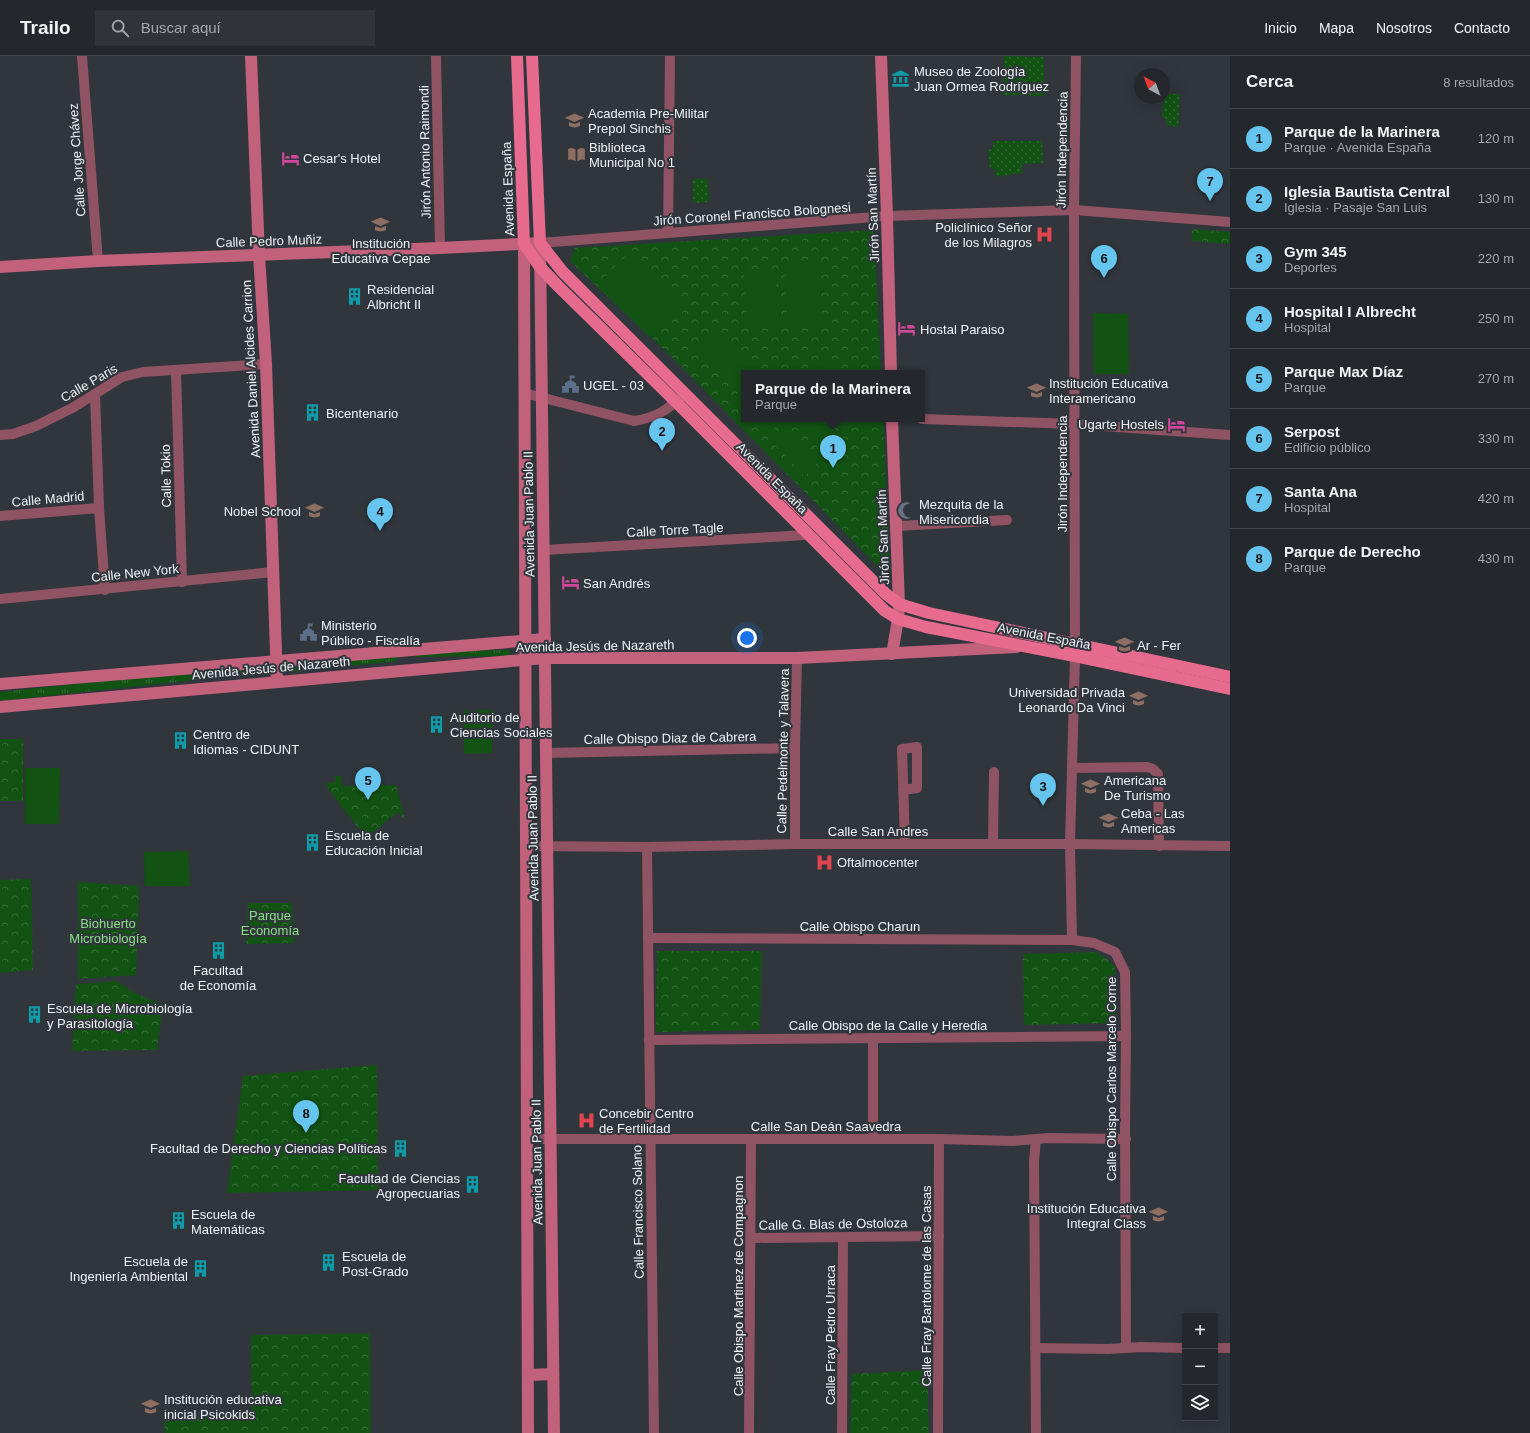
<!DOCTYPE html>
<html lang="es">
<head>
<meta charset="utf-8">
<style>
  :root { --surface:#24282d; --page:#303439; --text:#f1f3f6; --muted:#a3a6aa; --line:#414449; --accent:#65c5ee }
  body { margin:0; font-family:Helvetica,sans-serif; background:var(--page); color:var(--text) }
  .controls { position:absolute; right:12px; bottom:12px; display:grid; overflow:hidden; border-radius:0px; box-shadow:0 4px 16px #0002 }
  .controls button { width:36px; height:36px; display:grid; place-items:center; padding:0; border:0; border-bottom:1px solid var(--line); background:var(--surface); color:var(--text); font:20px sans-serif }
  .compass { position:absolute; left:1134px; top:12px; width:36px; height:36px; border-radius:50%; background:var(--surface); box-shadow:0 4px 16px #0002; rotate:319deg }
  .you { position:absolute; left:747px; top:582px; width:14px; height:14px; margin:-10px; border:3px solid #fff; border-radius:50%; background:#1a73e8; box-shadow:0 0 0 6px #1a73e833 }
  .badge { display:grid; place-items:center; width:26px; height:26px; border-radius:50%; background:var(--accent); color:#111; font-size:13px; font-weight:700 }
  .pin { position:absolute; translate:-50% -33px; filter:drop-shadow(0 1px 2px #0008) }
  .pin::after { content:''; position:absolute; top:21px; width:14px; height:12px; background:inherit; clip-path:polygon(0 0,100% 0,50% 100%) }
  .popup { position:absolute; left:741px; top:314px; width:184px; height:52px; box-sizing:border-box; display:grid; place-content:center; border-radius:0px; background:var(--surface); filter:drop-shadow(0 1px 3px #0005); font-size:13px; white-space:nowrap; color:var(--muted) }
  .popup b { font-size:15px; color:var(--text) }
  .popup::after { content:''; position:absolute; left:50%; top:100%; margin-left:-8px; border:8px solid transparent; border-top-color:var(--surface) }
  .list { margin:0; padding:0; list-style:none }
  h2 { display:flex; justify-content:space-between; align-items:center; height:52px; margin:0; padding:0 16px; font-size:17px }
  h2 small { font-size:13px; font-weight:400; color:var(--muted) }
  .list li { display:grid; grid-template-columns:26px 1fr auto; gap:12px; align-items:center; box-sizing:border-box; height:60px; padding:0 16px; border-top:1px solid var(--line) }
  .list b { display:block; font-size:15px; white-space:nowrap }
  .list p { margin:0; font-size:13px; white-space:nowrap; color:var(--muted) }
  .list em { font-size:13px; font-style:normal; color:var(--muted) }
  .icon { flex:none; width:22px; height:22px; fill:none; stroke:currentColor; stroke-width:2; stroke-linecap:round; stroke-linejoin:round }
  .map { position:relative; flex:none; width:1230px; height:1377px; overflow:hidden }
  header { display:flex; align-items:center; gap:24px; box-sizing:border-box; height:56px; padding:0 20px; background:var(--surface); border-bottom:1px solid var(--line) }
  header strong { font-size:19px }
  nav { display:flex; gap:22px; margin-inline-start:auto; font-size:14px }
  .search { width:280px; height:36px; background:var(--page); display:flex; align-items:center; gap:10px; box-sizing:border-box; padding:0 14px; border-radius:0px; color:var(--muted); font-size:15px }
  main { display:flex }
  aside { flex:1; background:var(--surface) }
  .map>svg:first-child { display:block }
</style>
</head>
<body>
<header>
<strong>Trailo</strong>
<div class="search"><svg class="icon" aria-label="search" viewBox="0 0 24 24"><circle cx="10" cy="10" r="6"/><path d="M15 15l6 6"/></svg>Buscar aquí</div>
<nav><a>Inicio</a><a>Mapa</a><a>Nosotros</a><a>Contacto</a></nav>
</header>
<main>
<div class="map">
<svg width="1230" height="1377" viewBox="0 0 1230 1377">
  <defs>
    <pattern id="grass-tufts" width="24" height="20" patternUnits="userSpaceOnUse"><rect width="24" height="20" fill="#125213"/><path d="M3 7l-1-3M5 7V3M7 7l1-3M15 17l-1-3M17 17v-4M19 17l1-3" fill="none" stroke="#356b36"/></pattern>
    <pattern id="park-crowns" width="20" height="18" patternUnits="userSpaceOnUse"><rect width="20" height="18" fill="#125213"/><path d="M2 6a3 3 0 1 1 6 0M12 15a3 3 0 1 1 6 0" fill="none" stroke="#356b36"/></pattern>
    <pattern id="garden-dots" width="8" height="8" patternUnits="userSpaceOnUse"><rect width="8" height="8" fill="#125213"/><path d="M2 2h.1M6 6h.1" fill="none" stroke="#356b36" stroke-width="1.8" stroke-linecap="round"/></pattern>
  </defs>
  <rect width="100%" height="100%" fill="#30363c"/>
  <!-- grass -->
  <g fill="url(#grass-tufts)">
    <polygon points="510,594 510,600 415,601 415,595"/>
    <polygon points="398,597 397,605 291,616 292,607"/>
    <polygon points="259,608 260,617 0,645 0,636"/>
  </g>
  <!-- park -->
  <g fill="url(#park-crowns)">
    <polygon points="1192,173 1230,176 1230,188 1192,185"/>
    <polygon points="874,174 881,317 744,317 744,363 883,363 891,524 671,300 570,205 575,192"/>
    <rect x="0" y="683" width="23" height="62"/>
    <polygon points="335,720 341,720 342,730 396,729 405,764 398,756 372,777 360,774 328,733 326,727 335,726"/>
    <polygon points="31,823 33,914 0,917 0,824"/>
    <polygon points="78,826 139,830 136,919 78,923"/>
    <polygon points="248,847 292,847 294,887 246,888"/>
    <polygon points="657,895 762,895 760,974 656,976"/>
    <polygon points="1095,896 1107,903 1115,911 1116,967 1024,969 1023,898"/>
    <polygon points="117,925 138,939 163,948 157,994 72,995 76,928"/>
    <polygon points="377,1009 378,1134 227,1137 243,1020"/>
    <polygon points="370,1277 371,1377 165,1377 164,1362 252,1360 251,1279"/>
    <polygon points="927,1314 929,1377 850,1377 852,1318"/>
  </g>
  <!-- garden -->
  <g fill="url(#garden-dots)">
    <polygon points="1004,0 1044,1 1044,40 1003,39"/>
    <polygon points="1164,38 1180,38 1178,71 1166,69 1166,62 1162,62"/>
    <polygon points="993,85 1042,85 1043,107 1022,108 1022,117 996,121 995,113 990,113 988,94 993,93"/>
    <polygon points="693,123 708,123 709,146 693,147"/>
  </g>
  <!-- pitch -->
  <g fill="#125213">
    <polygon points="630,196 682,248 649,281 597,229"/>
    <polygon points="819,204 823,267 788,269 784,208"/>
    <polygon points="775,212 780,271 748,273 744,214"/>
    <polygon points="1093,257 1128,258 1129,318 1094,318"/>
    <polygon points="716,271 753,308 730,330 694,292"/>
    <polygon points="839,306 840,317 821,317 820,307"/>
    <polygon points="744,332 744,358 731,344"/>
    <polygon points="754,363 784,363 766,381 751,366"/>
    <polygon points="798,363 818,363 839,385 825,399 794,366"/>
    <polygon points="788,371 820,404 805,420 772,386"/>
    <polygon points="492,654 492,697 464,698 463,655"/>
    <polygon points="25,712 60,712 59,768 25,768"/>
    <polygon points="188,795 190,830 145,830 144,796"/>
  </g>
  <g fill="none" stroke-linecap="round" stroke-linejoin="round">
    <!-- street -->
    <g stroke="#905363" stroke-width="10">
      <polyline points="82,0 98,205"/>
      <polyline points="436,0 440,192"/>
      <polyline points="668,177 670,0"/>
      <polyline points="540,187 887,160 1074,154 1230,166"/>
      <polyline points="176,314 182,526"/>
      <path d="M 524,337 L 634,365 C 658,361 667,354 685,338"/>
      <polyline points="95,338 99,452 105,534"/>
      <polyline points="922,363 1075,368 1230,379"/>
      <polyline points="0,379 13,378 36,370 74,351 122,321 143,316 266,308"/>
      <polyline points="0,460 99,452"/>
      <polyline points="897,470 1007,464"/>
      <polyline points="544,494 790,480 803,479 807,476"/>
      <polyline points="0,543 273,516"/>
      <polyline points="546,697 795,692"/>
      <polyline points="1072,712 1147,711 1153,713 1158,718 1159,790"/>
      <polyline points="903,734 917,732 917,691 902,693 905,788"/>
      <polyline points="795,788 795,692 797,602"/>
      <polyline points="993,788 994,716"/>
      <polyline points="526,790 647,791 795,788 1070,788 1230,790"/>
      <polyline points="647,791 654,1377"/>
      <polyline points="648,882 1072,884 1094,887 1115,896 1125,916 1126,980 1125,1070 1126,1292"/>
      <polyline points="1072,884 1070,788 1075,600 1074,154 1076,0"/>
      <polyline points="873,982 873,1083"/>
      <polyline points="649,984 1126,980"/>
      <polyline points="527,1083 939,1083 1013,1085 1048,1082 1126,1083"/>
      <polyline points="751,1182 939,1180"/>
      <polyline points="1035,1292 1108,1293 1141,1291 1185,1292"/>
      <polyline points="1215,1292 1230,1292"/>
      <polyline points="749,1377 751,1083"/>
      <polyline points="842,1377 843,1181"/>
      <polyline points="938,1377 939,1083"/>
      <polyline points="1036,1377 1034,1105 1036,1083"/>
    </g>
    <!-- secondary -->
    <g stroke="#c1617c" stroke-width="12">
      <polyline points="251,0 259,199 266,308 277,625"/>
      <polyline points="881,0 887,160 891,317"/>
      <polyline points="524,188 528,1377"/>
      <polyline points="0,211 98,205 440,192 540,187 554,1377"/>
      <polyline points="892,598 898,563 899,548 892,363"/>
      <polyline points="0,628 545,583"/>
      <polyline points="0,651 545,602 797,602 1016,591"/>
      <polyline points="528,1319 553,1318"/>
    </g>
    <!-- primary -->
    <g stroke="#e76b8f" stroke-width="12">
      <polyline points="517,0 524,188 540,211 558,230 676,346 885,555 898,563 926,571 1075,600 1230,633"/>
      <polyline points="532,0 540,187 562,215 886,538 899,548 929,557 1230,621"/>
    </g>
  </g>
  <!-- icons -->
  <defs>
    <symbol id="museum-bare" viewBox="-9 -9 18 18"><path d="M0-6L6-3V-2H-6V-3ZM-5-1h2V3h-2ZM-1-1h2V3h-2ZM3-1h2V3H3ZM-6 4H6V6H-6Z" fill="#0f9aa8" stroke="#30363c" stroke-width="2.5" paint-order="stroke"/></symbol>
    <symbol id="school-bare" viewBox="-9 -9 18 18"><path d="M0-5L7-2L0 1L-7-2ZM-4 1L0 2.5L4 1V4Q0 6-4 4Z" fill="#8d6e63" stroke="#30363c" stroke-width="2.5" paint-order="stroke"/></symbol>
    <symbol id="library-bare" viewBox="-9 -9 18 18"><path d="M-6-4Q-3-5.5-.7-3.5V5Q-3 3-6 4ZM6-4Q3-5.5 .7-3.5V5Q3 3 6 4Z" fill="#8d6e63" stroke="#30363c" stroke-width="2.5" paint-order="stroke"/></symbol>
    <symbol id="hotel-bare" viewBox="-9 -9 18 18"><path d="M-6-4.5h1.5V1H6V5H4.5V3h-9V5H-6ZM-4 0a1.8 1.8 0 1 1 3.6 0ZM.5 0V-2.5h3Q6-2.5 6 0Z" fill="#d1479c" stroke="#30363c" stroke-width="2.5" paint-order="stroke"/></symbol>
    <symbol id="hospital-bare" viewBox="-9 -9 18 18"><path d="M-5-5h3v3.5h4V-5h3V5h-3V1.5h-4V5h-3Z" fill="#e0444e" stroke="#30363c" stroke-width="2.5" paint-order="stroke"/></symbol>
    <symbol id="building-bare" viewBox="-9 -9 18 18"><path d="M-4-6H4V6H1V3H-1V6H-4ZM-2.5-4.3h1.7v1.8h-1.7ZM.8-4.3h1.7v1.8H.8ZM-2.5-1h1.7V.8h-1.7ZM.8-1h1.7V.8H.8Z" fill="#0f9aa8" stroke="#30363c" stroke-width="2.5" paint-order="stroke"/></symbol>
    <symbol id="civic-bare" viewBox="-9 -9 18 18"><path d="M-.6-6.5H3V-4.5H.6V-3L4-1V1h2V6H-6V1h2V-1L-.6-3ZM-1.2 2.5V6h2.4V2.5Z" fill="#5c6f8a" stroke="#30363c" stroke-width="2.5" paint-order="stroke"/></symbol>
    <symbol id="mosque-bare" viewBox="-9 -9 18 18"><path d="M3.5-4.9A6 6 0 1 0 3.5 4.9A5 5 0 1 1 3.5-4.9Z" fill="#6b7280" stroke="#30363c" stroke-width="2.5" paint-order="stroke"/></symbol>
  </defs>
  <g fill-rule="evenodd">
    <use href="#museum-bare" x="888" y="10" width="25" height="25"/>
    <use href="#school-bare" x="562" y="52" width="25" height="25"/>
    <use href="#library-bare" x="564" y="86" width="25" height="25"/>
    <use href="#hotel-bare" x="278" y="90" width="25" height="25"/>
    <use href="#school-bare" x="368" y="156" width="25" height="25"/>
    <use href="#hospital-bare" x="1032" y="166" width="25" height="25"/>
    <use href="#building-bare" x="342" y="228" width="25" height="25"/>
    <use href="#hotel-bare" x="894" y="260" width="25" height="25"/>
    <use href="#civic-bare" x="558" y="316" width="25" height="25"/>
    <use href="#school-bare" x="1024" y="322" width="25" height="25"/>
    <use href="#building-bare" x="300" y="344" width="25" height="25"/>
    <use href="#hotel-bare" x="1164" y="356" width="25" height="25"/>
    <use href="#school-bare" x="302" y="442" width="25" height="25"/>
    <use href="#mosque-bare" x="894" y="442" width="25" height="25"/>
    <use href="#hotel-bare" x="558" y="514" width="25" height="25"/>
    <use href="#civic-bare" x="296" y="564" width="25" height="25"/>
    <use href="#school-bare" x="1112" y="576" width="25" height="25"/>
    <use href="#school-bare" x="1126" y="630" width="25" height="25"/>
    <use href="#building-bare" x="424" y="656" width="25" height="25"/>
    <use href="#building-bare" x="168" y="672" width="25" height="25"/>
    <use href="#school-bare" x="1078" y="718" width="25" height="25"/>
    <use href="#school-bare" x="1096" y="752" width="25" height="25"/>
    <use href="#building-bare" x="300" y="774" width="25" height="25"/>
    <use href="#hospital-bare" x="812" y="794" width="25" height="25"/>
    <use href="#building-bare" x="206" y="882" width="25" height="25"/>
    <use href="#building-bare" x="22" y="946" width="25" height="25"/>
    <use href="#hospital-bare" x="574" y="1052" width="25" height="25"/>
    <use href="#building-bare" x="388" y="1080" width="25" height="25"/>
    <use href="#building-bare" x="460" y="1116" width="25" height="25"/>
    <use href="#school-bare" x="1146" y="1146" width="25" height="25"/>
    <use href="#building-bare" x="166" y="1152" width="25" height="25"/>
    <use href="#building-bare" x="316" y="1194" width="25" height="25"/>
    <use href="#building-bare" x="188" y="1200" width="25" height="25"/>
    <use href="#school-bare" x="138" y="1338" width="25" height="25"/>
  </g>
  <g text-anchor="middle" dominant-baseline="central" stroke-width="4" stroke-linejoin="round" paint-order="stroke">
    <!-- poi labels -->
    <g font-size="13" fill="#eef2f5" stroke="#30363c" text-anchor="start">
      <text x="914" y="15">Museo de Zoología<tspan x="914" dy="15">Juan Ormea Rodríguez</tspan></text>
      <text x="588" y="57">Academia Pre-Militar<tspan x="588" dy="15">Prepol Sinchis</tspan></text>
      <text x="589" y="91">Biblioteca<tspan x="589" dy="15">Municipal No 1</tspan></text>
      <text x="303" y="102">Cesar's Hotel</text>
      <text x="1032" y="171" text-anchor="end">Policlínico Señor<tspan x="1032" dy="15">de los Milagros</tspan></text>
      <text x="381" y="187" text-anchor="middle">Institución<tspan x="381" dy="15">Educativa Cepae</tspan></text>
      <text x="367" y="233">Residencial<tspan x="367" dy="15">Albricht II</tspan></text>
      <text x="920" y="273">Hostal Paraiso</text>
      <text x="1049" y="327">Institución Educativa<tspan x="1049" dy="15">Interamericano</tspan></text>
      <text x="583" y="329">UGEL - 03</text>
      <text x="326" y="357">Bicentenario</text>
      <text x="1164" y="368" text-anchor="end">Ugarte Hostels</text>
      <text x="919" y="448">Mezquita de la<tspan x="919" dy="15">Misericordia</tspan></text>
      <text x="301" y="455" text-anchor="end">Nobel School</text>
      <text x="583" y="527">San Andrés</text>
      <text x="321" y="569">Ministerio<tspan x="321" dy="15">Público - Fiscalía</tspan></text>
      <text x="1137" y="589">Ar - Fer</text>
      <text x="1125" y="636" text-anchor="end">Universidad Privada<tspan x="1125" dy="15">Leonardo Da Vinci</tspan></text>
      <text x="450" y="661">Auditorio de<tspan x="450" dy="15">Ciencias Sociales</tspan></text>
      <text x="193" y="678">Centro de<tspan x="193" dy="15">Idiomas - CIDUNT</tspan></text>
      <text x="1104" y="724">Americana<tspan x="1104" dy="15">De Turismo</tspan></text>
      <text x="1121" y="757">Ceba - Las<tspan x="1121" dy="15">Americas</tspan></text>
      <text x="325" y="779">Escuela de<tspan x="325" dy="15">Educación Inicial</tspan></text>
      <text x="837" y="806">Oftalmocenter</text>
      <text x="218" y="914" text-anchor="middle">Facultad<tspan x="218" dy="15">de Economía</tspan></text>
      <text x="47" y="952">Escuela de Microbiología<tspan x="47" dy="15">y Parasitología</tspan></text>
      <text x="599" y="1057">Concebir Centro<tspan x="599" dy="15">de Fertilidad</tspan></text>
      <text x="387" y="1092" text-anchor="end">Facultad de Derecho y Ciencias Políticas</text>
      <text x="460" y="1122" text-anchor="end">Facultad de Ciencias<tspan x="460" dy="15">Agropecuarias</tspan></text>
      <text x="1146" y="1152" text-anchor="end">Institución Educativa<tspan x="1146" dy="15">Integral Class</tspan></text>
      <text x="191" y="1158">Escuela de<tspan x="191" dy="15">Matemáticas</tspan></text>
      <text x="342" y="1200">Escuela de<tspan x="342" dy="15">Post-Grado</tspan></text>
      <text x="188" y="1205" text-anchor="end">Escuela de<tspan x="188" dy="15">Ingeniería Ambiental</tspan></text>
      <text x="164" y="1343">Institución educativa<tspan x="164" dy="15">inicial Psicokids</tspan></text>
    </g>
    <!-- street labels -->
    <g font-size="13" fill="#eef2f5" stroke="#30363c">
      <text transform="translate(1062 94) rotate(-89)">Jirón Independencia</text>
      <text transform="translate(425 96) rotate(-91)">Jirón Antonio Raimondi</text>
      <text transform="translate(77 104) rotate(-94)">Calle Jorge Chávez</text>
      <text transform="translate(508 133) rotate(-92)">Avenida España</text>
      <text transform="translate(752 158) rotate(-4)">Jirón Coronel Francisco Bolognesi</text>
      <text transform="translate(873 159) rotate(-92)">Jirón San Martín</text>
      <text transform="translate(269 185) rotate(-2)">Calle Pedro Muñiz</text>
      <text transform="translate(251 313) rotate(-93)">Avenida Daniel Alcides Carrion</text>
      <text transform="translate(89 327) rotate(-30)">Calle Paris</text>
      <text transform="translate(1062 418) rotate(-90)">Jirón Independencia</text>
      <text transform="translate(166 420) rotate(-91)">Calle Tokio</text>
      <text transform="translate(772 422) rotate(45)">Avenida España</text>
      <text transform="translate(48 443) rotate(-5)">Calle Madrid</text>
      <text transform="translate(529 458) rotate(-91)">Avenida Juan Pablo II</text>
      <text transform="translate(675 474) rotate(-3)">Calle Torre Tagle</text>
      <text transform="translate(883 481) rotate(-92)">Jirón San Martín</text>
      <text transform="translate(135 517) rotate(-6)">Calle New York</text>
      <text transform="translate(1044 580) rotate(11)">Avenida España</text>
      <text transform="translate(595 590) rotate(-1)">Avenida Jesús de Nazareth</text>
      <text transform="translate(271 612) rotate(-5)">Avenida Jesús de Nazareth</text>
      <text transform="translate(670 682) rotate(-1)">Calle Obispo Diaz de Cabrera</text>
      <text transform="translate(783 695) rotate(-89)">Calle Pedelmonte y Talavera</text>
      <text x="878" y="775">Calle San Andres</text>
      <text transform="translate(533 782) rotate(-91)">Avenida Juan Pablo II</text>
      <text x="860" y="870">Calle Obispo Charun</text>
      <text x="888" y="969">Calle Obispo de la Calle y Heredia</text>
      <text transform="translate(1111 1023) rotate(-90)">Calle Obispo Carlos Marcelo Corne</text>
      <text x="826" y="1070">Calle San Deán Saavedra</text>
      <text transform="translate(537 1106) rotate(-91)">Avenida Juan Pablo II</text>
      <text transform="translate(638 1156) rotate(-91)">Calle Francisco Solano</text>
      <text transform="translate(833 1168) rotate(-1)">Calle G. Blas de Ostoloza</text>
      <text transform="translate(738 1230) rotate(-90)">Calle Obispo Martinez de Compagnon</text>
      <text transform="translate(926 1230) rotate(-90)">Calle Fray Bartolome de las Casas</text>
      <text transform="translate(830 1279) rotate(-90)">Calle Fray Pedro Urraca</text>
    </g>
    <!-- park labels -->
    <g font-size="13" fill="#86e082" stroke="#30363c">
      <text x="270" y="859">Parque<tspan x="270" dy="15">Economía</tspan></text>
      <text x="108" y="867">Biohuerto<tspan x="108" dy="15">Microbiología</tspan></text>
    </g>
  </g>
</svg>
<div class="controls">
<button>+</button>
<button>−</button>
<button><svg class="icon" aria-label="layers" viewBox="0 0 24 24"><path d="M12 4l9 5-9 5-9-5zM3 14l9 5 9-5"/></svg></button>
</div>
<svg class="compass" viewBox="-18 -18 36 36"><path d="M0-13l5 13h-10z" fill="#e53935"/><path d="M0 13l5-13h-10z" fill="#a3a6aa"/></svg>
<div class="you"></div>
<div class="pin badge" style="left:833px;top:412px">1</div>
<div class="popup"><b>Parque de la Marinera</b>Parque</div>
<div class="pin badge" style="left:662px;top:395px">2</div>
<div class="pin badge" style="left:1043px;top:750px">3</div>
<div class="pin badge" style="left:380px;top:475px">4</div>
<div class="pin badge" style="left:368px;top:744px">5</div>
<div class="pin badge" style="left:1104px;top:222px">6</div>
<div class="pin badge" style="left:1210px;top:145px">7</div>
<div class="pin badge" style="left:306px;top:1077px">8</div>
</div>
<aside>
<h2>Cerca<small>8 resultados</small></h2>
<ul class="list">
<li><span class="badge">1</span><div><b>Parque de la Marinera</b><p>Parque · Avenida España</p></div><em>120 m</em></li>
<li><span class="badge">2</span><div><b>Iglesia Bautista Central</b><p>Iglesia · Pasaje San Luis</p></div><em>130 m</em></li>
<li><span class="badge">3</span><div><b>Gym 345</b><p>Deportes</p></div><em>220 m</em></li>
<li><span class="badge">4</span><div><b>Hospital I Albrecht</b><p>Hospital</p></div><em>250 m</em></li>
<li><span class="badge">5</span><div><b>Parque Max Díaz</b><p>Parque</p></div><em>270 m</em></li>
<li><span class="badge">6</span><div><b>Serpost</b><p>Edificio público</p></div><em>330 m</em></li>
<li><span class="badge">7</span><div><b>Santa Ana</b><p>Hospital</p></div><em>420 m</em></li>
<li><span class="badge">8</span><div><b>Parque de Derecho</b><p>Parque</p></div><em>430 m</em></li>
</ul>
</aside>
</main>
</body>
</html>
